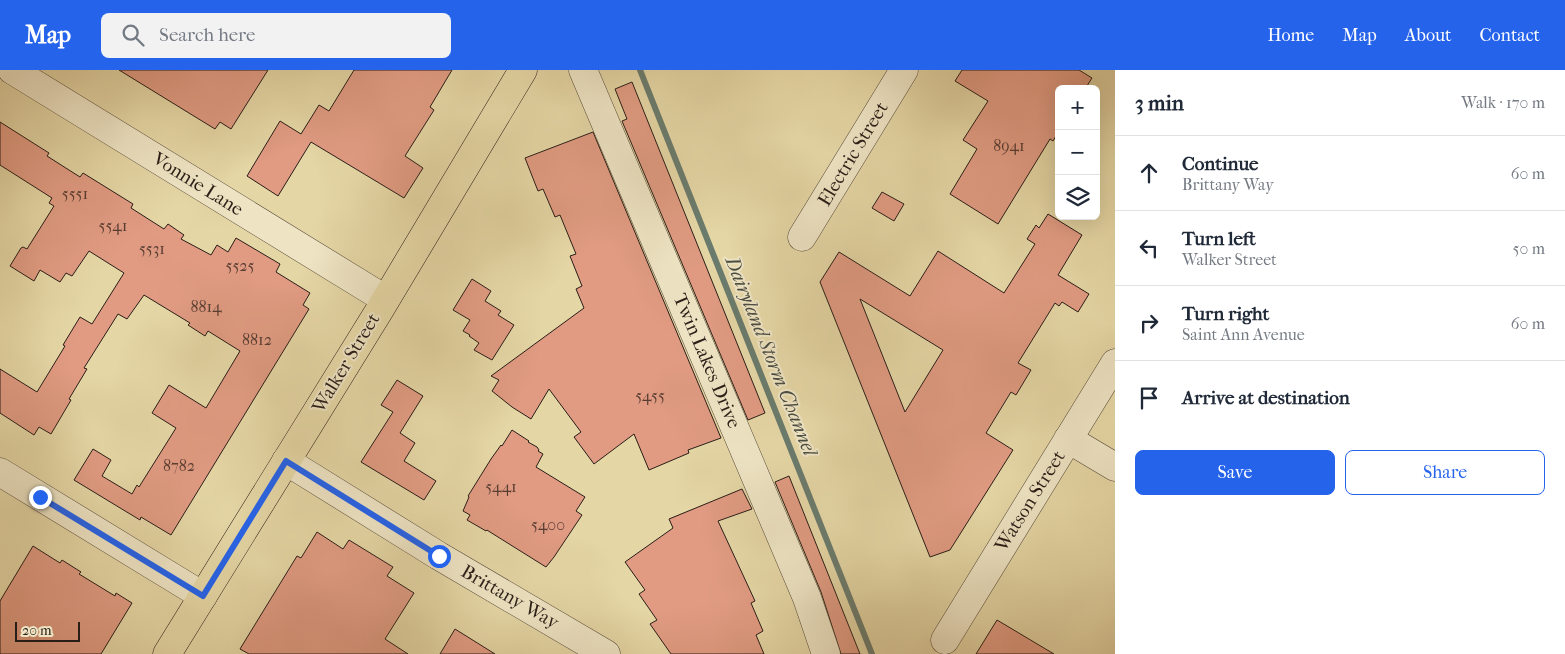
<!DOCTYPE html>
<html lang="en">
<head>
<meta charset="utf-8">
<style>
  :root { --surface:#fff; --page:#f2f2f3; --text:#1f2937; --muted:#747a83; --line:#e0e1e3; --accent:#2563eb }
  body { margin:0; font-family:"IM FELL French Canon",serif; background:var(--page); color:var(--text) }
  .controls { position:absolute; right:15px; top:15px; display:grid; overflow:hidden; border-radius:8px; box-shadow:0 5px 20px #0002 }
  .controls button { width:45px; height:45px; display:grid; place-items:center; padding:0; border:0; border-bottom:1px solid var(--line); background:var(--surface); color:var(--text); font:25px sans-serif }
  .scale { position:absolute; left:15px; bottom:12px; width:65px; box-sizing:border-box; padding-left:5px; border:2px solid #291d17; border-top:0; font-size:14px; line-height:18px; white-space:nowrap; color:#291d17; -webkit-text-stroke:4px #eee4c4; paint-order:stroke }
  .stop { position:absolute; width:15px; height:15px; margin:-11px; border:4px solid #2563eb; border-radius:50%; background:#fff }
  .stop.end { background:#2563eb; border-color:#fff; box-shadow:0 1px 5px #0008 }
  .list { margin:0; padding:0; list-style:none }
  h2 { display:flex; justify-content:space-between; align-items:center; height:65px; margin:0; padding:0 20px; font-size:21px }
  h2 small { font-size:16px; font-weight:400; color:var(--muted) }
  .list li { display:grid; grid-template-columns:32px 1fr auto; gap:15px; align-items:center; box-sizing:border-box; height:75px; padding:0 20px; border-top:1px solid var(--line) }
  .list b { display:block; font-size:19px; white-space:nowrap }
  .list p { margin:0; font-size:16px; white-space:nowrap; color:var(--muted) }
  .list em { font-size:16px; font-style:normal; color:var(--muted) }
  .actions { display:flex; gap:10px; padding:15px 20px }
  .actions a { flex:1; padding:11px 0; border:1px solid var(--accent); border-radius:8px; text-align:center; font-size:18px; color:var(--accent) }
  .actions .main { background:var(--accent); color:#fff }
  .icon { flex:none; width:28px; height:28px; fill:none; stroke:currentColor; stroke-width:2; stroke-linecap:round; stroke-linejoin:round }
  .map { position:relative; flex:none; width:1115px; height:584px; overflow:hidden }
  header { display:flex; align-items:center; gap:30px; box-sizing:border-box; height:70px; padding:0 25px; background:var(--accent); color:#fff }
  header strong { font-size:24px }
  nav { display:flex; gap:28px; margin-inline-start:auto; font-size:18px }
  .search { width:350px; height:45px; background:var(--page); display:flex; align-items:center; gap:12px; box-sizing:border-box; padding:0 18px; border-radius:8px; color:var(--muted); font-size:19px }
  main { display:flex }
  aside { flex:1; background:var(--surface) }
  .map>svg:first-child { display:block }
</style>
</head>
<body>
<header>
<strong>Map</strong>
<div class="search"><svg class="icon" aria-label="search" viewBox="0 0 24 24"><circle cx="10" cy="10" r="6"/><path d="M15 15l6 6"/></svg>Search here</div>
<nav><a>Home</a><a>Map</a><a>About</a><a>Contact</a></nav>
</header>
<main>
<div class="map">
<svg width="1115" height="584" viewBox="0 0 1115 584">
  <rect width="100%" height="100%" fill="#e5d6a5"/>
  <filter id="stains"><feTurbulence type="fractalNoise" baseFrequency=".004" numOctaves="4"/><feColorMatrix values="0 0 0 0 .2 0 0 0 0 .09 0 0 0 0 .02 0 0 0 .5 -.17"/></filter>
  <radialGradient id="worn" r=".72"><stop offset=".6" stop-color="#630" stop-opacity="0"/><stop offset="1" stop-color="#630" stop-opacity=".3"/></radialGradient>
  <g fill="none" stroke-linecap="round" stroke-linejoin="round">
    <!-- stream -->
    <polyline stroke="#6a7b6d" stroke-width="6" points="640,0 872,584"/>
  </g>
  <!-- building -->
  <g fill="#e09b82" stroke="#291d17" fill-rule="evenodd">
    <polygon points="119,0 268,0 231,59 220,52 215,59"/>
    <polygon points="354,0 452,0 430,37 434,40 405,86 423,98 404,128 311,72 278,126 247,106 280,51 301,64 319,35 329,41"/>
    <polygon points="962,0 1079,0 1092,8 1085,19 1059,19 1059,61 1053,71 1050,69 998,154 950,124 977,79 963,70 988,31 955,11"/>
    <polygon points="632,12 765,343 748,350 622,51 627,49 615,19"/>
    <polygon points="0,52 49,83 47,86 80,107 83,103 133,134 131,138 164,159 168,154 184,165 181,169 211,185 217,175 228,182 236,168 280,194 276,202 310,223 303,235 309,239 171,465 141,447 140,450 74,410 93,379 111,390 102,406 132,424 137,415 139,417 176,358 152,343 169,315 206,338 240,281 208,261 205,266 188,255 190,253 144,225 127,249 118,244 84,298 87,299 69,329 71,330 51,364 39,357 34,365 0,343 0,299 37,322 65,276 63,275 80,247 92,254 124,203 89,181 72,206 66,203 60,212 40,200 34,211 10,196 21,178 23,177 27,179 54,136 49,133 52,128 0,95"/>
    <polygon points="593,62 721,368 688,380 689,383 649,400 634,364 594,394 574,367 581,362 549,319 531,349 512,337 492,321 499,310 491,306 584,238 576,219 582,216 570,186 576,184 560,145 555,147 543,119 538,121 525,88"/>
    <polygon points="882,122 904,134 894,151 872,138"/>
    <path d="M 1048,144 L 1082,165 L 1058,205 L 1089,224 L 1078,242 L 1062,232 L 1059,236 L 1055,233 L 1018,293 L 1031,300 L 1016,325 L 1011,322 L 986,363 L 1013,380 L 950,480 L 930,487 L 820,212 L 839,182 L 910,226 L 938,181 L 1004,223 L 1035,174 L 1027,169 L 1036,155 L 1039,158 ZM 860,229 L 943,280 L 905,342 Z"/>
    <polygon points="472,209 491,221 485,231 501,241 498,245 514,255 492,290 474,280 479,273 469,266 470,265 463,261 470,250 453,240"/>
    <polygon points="397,310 423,326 400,363 415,373 404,391 436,411 424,430 361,392 393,342 381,335"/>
    <polygon points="512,360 529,371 528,372 537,377 539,380 538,381 543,384 536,397 585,427 576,441 582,445 554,487 546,497 490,462 487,460 486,461 467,450 470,445 463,441 469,427 468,426 491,389 501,375 502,376"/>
    <polygon points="789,406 860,584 841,584 821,522 775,412"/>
    <polygon points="742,419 752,439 718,451 755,531 751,533 763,561 756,565 764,584 671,584 650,554 657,550 639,524 645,520 625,492 673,458 669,449"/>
    <polygon points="317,462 343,479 349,470 393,497 387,506 414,523 385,569 408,584 249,584 240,579 297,486 301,488"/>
    <polygon points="33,476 60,493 62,490 81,502 79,504 115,526 116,523 132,533 101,584 0,584 0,531"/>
    <polygon points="997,550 1054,584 976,584"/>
    <polygon points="455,559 495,584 440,584"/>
  </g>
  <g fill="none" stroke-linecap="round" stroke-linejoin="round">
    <defs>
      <g id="minor">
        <polyline points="12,0 385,229"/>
        <polyline points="583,0 807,528 826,584"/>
        <polyline points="802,167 904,0"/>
        <polyline points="1068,369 1115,397"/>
        <polyline points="286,391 439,486 606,584"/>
        <polyline points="0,402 203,526"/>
        <polyline points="945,570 1115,293"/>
      </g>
      <polyline id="major" points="167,584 379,241 523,0"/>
    </defs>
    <!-- minor casing -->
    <use href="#minor" stroke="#584b3a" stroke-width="29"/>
    <!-- major casing -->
    <use href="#major" stroke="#291d17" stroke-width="29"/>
    <!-- minor -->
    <use href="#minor" stroke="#eee4c4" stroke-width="28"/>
    <!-- major -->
    <use href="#major" stroke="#e5d6a5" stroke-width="28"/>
  </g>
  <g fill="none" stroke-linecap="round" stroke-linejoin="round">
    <!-- route -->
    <polyline stroke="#2563eb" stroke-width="6" points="40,427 203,526 286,391 439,486"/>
  </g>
  <g text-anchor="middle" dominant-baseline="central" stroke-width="4" stroke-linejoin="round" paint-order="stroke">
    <!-- number labels -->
    <g font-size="16" fill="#573c32">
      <text x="1009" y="75">8941</text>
      <text x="75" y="123">5551</text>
      <text x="113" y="155">5541</text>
      <text x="152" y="178">5531</text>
      <text x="240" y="195">5525</text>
      <text x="206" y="236">8814</text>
      <text x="257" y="269">8812</text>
      <text x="650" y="325">5455</text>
      <text x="179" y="395">8782</text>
      <text x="501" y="416">5441</text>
      <text x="548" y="454">5400</text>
    </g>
    <!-- street labels -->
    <g font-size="19" fill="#291d17" stroke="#eee4c4">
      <text transform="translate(853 84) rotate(-59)">Electric Street</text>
      <text transform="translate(198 114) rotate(32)">Vonnie Lane</text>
      <text transform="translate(707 291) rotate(67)">Twin Lakes Drive</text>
      <text transform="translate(346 293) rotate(-59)">Walker Street</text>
      <text transform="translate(1030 431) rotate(-58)">Watson Street</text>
      <text transform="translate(510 527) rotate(30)">Brittany Way</text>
    </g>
    <!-- water labels -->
    <g font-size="20" font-style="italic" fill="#4a4c42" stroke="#eee4c4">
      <text transform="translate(771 286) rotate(68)">Dairyland Storm Channel</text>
    </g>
  </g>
  <rect width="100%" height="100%" filter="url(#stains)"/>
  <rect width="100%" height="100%" fill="url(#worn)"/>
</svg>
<div class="controls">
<button>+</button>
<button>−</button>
<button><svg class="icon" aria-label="layers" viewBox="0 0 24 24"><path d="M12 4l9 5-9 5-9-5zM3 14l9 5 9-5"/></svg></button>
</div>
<div class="scale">20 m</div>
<div class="stop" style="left:439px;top:486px"></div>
<div class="stop end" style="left:40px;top:427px"></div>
</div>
<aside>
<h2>3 min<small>Walk · 170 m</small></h2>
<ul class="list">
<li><svg class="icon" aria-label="ahead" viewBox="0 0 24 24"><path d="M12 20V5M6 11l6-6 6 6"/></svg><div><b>Continue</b><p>Brittany Way</p></div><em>60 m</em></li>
<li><svg class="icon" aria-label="left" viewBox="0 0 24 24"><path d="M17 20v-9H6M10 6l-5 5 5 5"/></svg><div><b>Turn left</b><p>Walker Street</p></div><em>50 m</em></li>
<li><svg class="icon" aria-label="right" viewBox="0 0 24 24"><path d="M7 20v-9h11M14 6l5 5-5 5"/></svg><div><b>Turn right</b><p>Saint Ann Avenue</p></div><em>60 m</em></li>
<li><svg class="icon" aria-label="arrive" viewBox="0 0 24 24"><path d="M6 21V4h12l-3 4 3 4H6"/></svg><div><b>Arrive at destination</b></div></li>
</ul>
<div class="actions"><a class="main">Save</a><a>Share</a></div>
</aside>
</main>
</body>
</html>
